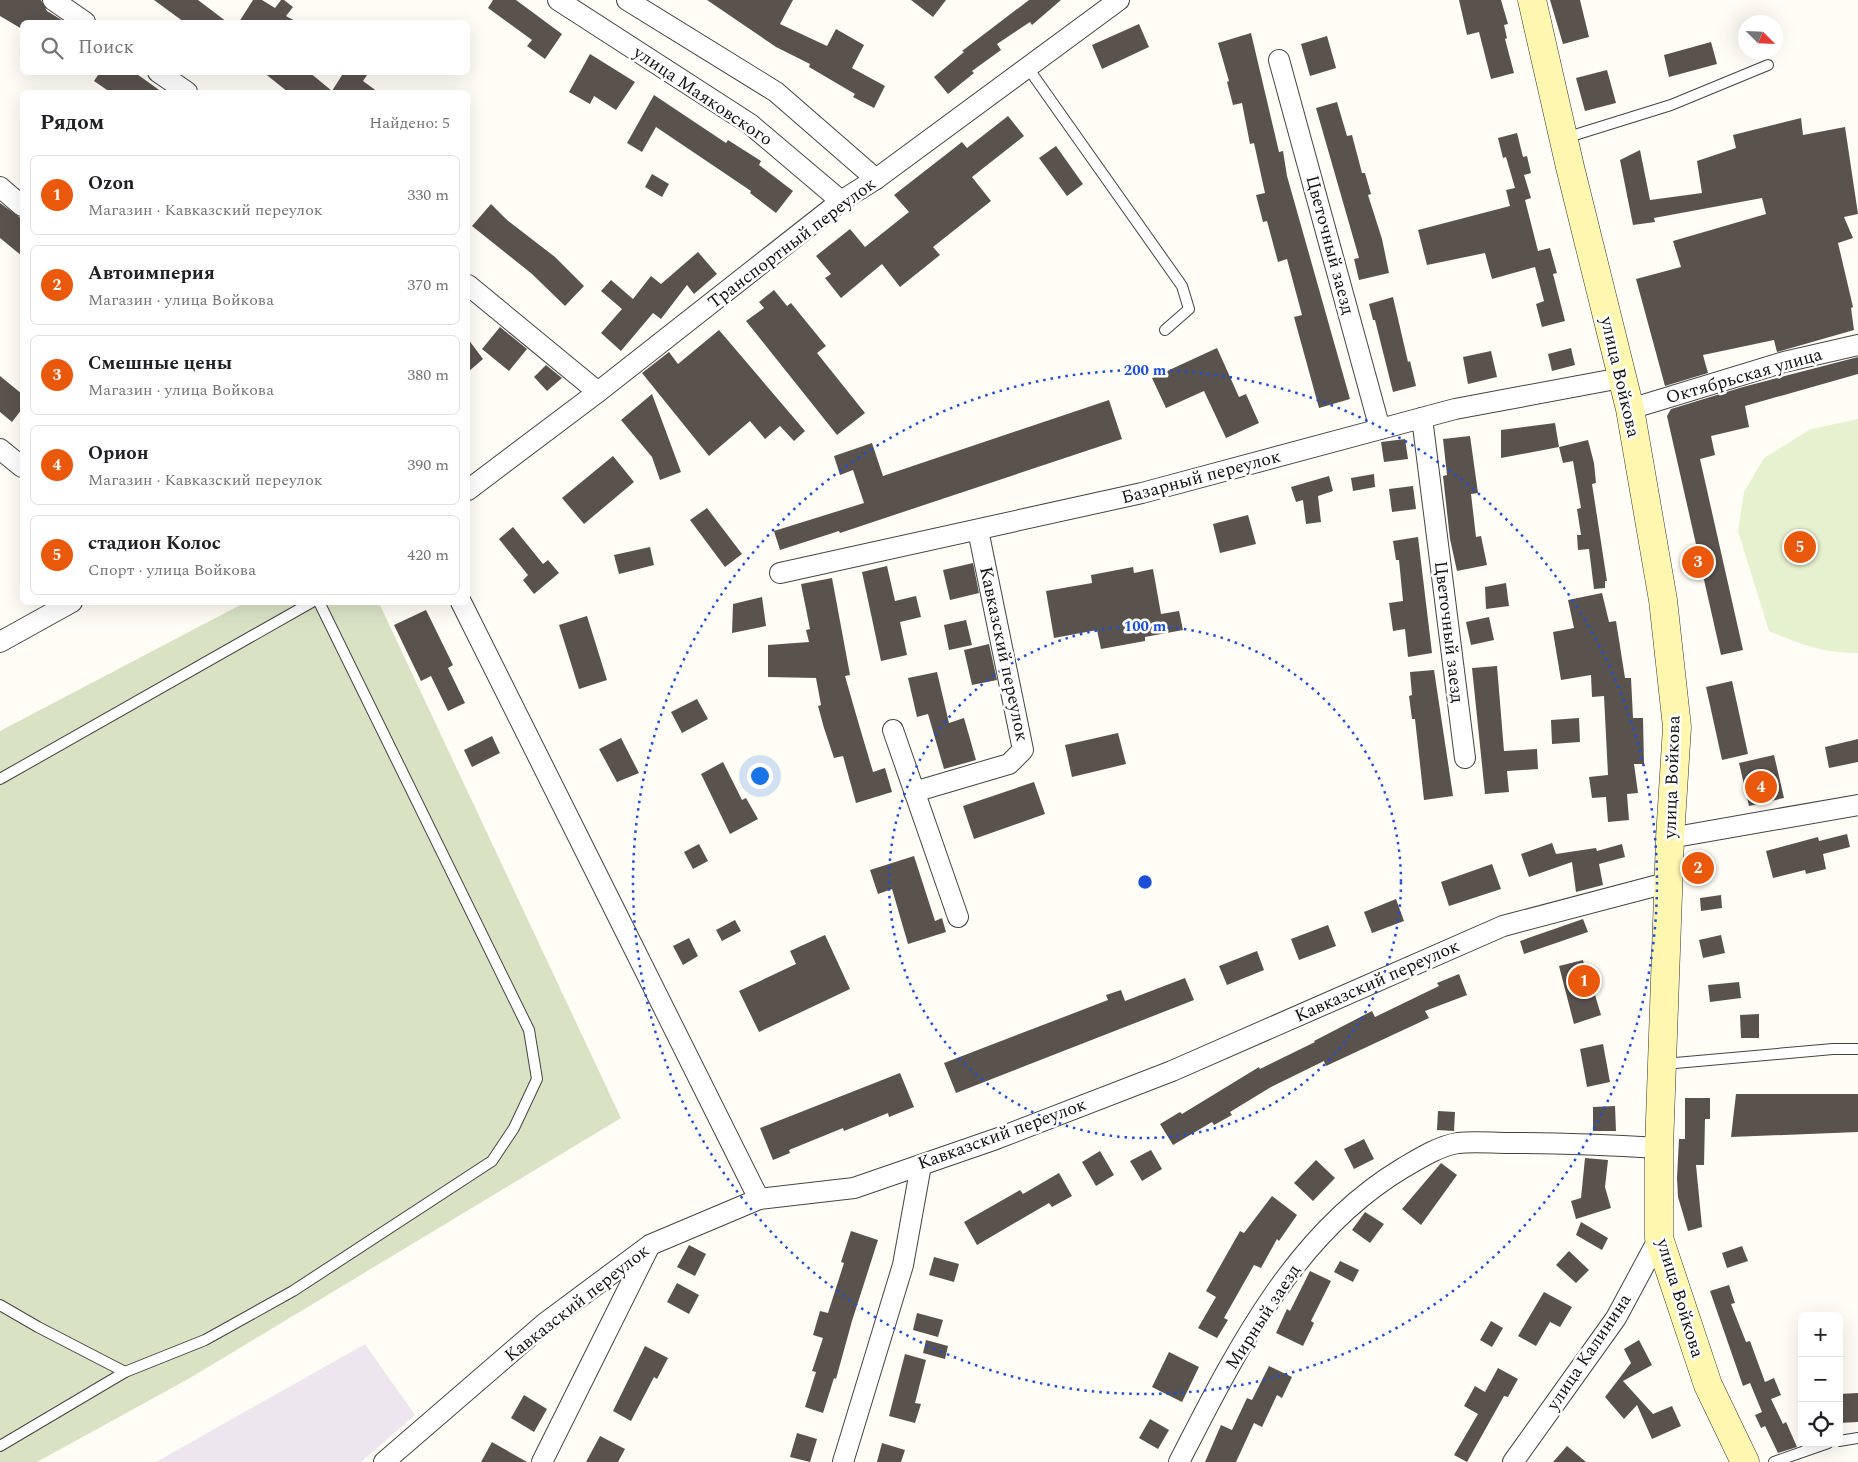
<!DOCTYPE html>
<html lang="ru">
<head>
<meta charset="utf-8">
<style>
  :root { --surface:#fff; --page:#f2f2f2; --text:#202124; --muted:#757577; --line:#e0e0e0; --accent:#ea580c }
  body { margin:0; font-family:Spectral,serif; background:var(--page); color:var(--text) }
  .controls { position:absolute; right:15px; bottom:15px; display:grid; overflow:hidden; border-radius:8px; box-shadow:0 5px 20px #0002 }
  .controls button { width:45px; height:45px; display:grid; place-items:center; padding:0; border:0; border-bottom:1px solid var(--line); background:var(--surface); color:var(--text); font:25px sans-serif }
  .compass { position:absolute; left:1738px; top:15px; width:45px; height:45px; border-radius:50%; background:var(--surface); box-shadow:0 5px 20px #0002; rotate:114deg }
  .you { position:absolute; left:759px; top:775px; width:18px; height:18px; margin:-12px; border:4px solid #fff; border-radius:50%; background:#1a73e8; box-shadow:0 0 0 8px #1a73e833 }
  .badge { display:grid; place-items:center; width:32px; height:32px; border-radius:50%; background:var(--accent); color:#fff; font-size:16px; font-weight:700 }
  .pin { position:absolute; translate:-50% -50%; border:2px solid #fff; box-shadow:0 1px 5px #0006 }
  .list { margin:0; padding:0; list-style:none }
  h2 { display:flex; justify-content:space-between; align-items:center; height:65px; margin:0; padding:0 20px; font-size:21px }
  h2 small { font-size:16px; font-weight:400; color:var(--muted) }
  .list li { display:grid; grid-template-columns:32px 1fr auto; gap:15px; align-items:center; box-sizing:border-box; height:80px; margin:0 10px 10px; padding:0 10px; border:1px solid var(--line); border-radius:8px }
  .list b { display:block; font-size:19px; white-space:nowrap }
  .list p { margin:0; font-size:16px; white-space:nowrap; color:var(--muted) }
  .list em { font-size:16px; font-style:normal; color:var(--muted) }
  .icon { flex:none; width:28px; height:28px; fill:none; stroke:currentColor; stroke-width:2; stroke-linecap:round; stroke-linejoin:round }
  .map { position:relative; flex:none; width:1858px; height:1462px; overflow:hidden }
  .search { position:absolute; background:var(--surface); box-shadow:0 5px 20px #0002; left:20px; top:20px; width:450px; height:55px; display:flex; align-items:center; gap:12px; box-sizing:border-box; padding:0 18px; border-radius:8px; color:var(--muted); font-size:19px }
  .panel { position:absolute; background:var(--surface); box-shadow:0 5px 20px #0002; left:20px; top:90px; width:450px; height:515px; border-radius:8px }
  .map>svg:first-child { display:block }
</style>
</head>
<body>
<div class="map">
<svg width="1858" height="1462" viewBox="0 0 1858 1462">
  <rect width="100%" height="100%" fill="#fffdf5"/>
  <!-- industrial -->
  <polygon fill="#eee6ef" points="365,1344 415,1415 361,1462 156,1462"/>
  <!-- cemetery -->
  <polygon fill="#d9e3c4" points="244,603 379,603 621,1118 190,1378 37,1462 0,1462 0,731"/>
  <!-- pitch -->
  <path fill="#e6f2cf" d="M 1858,419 L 1858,653 C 1825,654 1799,644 1769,631 L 1738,531 L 1744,492 L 1764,458 L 1811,429 Z"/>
  <!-- building -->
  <g fill="#5a524d">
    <polygon points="0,0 41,0 47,11 65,22 22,22 22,29 0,16"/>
    <polygon points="154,0 198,0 227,22 184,22"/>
    <polygon points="253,0 262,0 275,8 281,0 284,0 293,7 286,16 297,22 239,22"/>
    <polygon points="493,0 516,0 562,34 545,59 527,46 532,40 488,8"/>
    <polygon points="707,0 793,0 780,24 827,46 836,29 864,45 852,68 885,86 874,108 853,97 855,94 809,67 810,64 776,47"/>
    <polygon points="911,0 946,0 933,17"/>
    <polygon points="1029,0 1061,0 1032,25 1030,22 997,44 1001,50 972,71 974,73 948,94 934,77 964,52 962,51"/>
    <polygon points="1459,0 1501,0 1508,24 1504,25 1507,38 1505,39 1514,73 1491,79 1479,32 1467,35"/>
    <polygon points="1550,0 1580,0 1589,37 1563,44"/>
    <polygon points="1139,24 1149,47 1102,69 1092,45"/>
    <polygon points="1251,33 1279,152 1283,151 1287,176 1350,399 1319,408 1294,317 1302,315 1287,259 1278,262 1267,221 1263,222 1256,195 1265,193 1254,143 1250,144 1242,103 1233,105 1227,82 1229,81 1218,43"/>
    <polygon points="1327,36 1336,68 1310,76 1301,44"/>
    <polygon points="1711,42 1717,64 1669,77 1664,55"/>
    <polygon points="590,54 635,82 616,110 594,96 590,104 569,92"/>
    <polygon points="1607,70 1616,103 1585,111 1576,78"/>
    <polygon points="100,72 134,72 162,92 110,92 94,81"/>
    <polygon points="263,72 309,72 332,91 344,72 369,72 363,81 378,92 288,92"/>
    <polygon points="654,95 726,143 728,140 761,161 759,165 793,191 776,213 750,193 751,191 656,127 642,152 627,143"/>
    <polygon points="1337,102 1347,136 1352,135 1362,173 1365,173 1371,194 1368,195 1382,239 1389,273 1359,280 1354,259 1359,258 1316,108"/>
    <polygon points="1008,116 1024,136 972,177 991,201 933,247 940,255 900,287 882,264 841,298 825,278 831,274 816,256 850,229 865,247 909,212 894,195 962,142 967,148"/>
    <polygon points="1801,118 1803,135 1845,127 1858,214 1844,217 1853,238 1838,243 1853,307 1851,308 1854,330 1777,352 1774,340 1703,355 1708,373 1665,386 1636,279 1681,267 1673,241 1766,214 1762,198 1654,218 1655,222 1633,225 1620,160 1640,150 1650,200 1702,193 1697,161 1736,148 1733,135"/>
    <polygon points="1517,133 1523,157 1527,156 1531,173 1524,175 1531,198 1525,200 1538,251 1550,248 1557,273 1553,274 1565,321 1542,327 1536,304 1544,301 1535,267 1492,279 1485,253 1427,265 1418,230 1510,206 1506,190 1515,188 1506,157 1503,158 1498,138"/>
    <polygon points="1056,146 1083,184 1067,196 1039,158"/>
    <polygon points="652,174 669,184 662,197 645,187"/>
    <polygon points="0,203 22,219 22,256 0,238"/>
    <polygon points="491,204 507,220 555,257 584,286 565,306 532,274 472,226"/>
    <polygon points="698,252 717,274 694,294 687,285 661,319 653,313 621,351 601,333 622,309 601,291 611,280 633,299 651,276 661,284"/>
    <polygon points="774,290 787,306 791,303 826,346 817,353 865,413 837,435 746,321 764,308 759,302"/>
    <polygon points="1393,297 1408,362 1410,361 1416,386 1393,392 1375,320 1373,320 1369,304"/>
    <polygon points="500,327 527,349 509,371 482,349"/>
    <polygon points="719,330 805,431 794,441 780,426 765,439 750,421 709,456 642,373 669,352 678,364"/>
    <polygon points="468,339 483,359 468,372"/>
    <polygon points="1217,348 1239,397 1246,394 1259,423 1226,438 1204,391 1166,408 1152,378"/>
    <polygon points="1571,348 1575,365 1552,371 1548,354"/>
    <polygon points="1491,351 1497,377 1468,384 1463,357"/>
    <polygon points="1858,357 1858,374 1745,406 1749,427 1711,436 1715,455 1700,459 1743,650 1721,655 1667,416 1671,409 1743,387"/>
    <polygon points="546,365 562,378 547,391 534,377"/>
    <polygon points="0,376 22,394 22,409 12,422 0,412"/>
    <polygon points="652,394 681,472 660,480 652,457 621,420"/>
    <polygon points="1109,400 1122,439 840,533 839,531 780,550 774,531 864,503 853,470 840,475 834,456 872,443 883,476"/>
    <polygon points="1555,423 1559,447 1501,458 1501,430"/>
    <polygon points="1470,436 1478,493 1471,494 1476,537 1481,536 1487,565 1457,571 1450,539 1443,476 1447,475 1443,439"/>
    <polygon points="1405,439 1408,459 1384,462 1381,442"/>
    <polygon points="1588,440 1594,463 1596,483 1592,484 1607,581 1605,581 1605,588 1594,589 1589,549 1578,550 1577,535 1581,535 1577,509 1581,508 1573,461 1563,463 1559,447"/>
    <polygon points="613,456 634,482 584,524 562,498"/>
    <polygon points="1374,474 1375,487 1353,491 1351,478"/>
    <polygon points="1329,476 1333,491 1318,496 1321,522 1306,524 1303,500 1296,502 1291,487"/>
    <polygon points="1413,486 1416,509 1392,512 1389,489"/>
    <polygon points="707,508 742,554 725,567 690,520"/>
    <polygon points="1248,515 1256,544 1220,553 1213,524"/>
    <polygon points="513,527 543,564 548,560 559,573 534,594 523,580 528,575 499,539"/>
    <polygon points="1418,537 1432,653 1408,657 1405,629 1393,631 1389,603 1403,601 1399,560 1396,560 1393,541"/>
    <polygon points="650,547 654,565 619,574 614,555"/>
    <polygon points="973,563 979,593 950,600 943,570"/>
    <polygon points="887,566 895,601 916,596 921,617 900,622 907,655 881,661 862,572"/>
    <polygon points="1133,567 1134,573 1153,569 1161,614 1179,611 1183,630 1145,637 1145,641 1101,649 1097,630 1054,638 1046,591 1092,583 1091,575"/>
    <polygon points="832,578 850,675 845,676 857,718 873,772 885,768 892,792 856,803 843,756 834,758 824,728 818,706 821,705 816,678 768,677 768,645 809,642 806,630 810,629 801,584"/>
    <polygon points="1506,583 1509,606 1486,609 1485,587"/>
    <polygon points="1602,593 1609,622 1616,621 1625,678 1631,678 1633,718 1643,718 1644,764 1634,764 1638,793 1627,794 1629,820 1608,822 1606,797 1592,798 1589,777 1608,775 1604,696 1592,697 1591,675 1561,680 1553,632 1574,628 1568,600"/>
    <polygon points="762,597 766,626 732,633 733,604"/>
    <polygon points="426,610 453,665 448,668 465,703 448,711 431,676 421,681 394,625"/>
    <polygon points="587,616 607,680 579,689 559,625"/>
    <polygon points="1489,617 1494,640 1471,645 1466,622"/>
    <polygon points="966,620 972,645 949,650 944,625"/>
    <polygon points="989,644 997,680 972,685 964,650"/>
    <polygon points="1497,666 1504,751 1537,749 1538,769 1507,771 1509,792 1485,794 1472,668"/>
    <polygon points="1434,670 1453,796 1424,800 1415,719 1412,719 1409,696 1412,695 1410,672"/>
    <polygon points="937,672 949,723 964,718 976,760 944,769 928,714 917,717 908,678"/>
    <polygon points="1732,681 1748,754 1722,760 1706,687"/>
    <polygon points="697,699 708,719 682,733 671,712"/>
    <polygon points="1579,718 1580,742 1552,744 1551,720"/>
    <polygon points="1118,733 1126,764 1072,777 1065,745"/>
    <polygon points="492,736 500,753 472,767 464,750"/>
    <polygon points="621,738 639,773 617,782 599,749"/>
    <polygon points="1858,739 1858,762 1829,768 1825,747"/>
    <polygon points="1774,755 1784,798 1749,806 1739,763"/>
    <polygon points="723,762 742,800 746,798 758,819 730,834 701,774"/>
    <polygon points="1034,782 1045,814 974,839 963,806"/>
    <polygon points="1847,834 1850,847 1823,854 1826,869 1806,874 1805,870 1773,878 1766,851 1818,837 1819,841"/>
    <polygon points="1552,843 1556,854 1596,848 1597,851 1622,844 1625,857 1599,864 1603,885 1576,892 1572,862 1529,877 1521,854"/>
    <polygon points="699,844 708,861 693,869 684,852"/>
    <polygon points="914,856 935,921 942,918 946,932 908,944 892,889 878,894 870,870"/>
    <polygon points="1492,864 1501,889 1449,906 1441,882"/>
    <polygon points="1721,895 1722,908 1701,911 1700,898"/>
    <polygon points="1396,899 1404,921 1372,933 1364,912"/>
    <polygon points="1583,919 1588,932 1524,954 1520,941"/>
    <polygon points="735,920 741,931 722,941 716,930"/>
    <polygon points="1328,925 1336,946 1299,960 1291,939"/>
    <polygon points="825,935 850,989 759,1032 739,991 796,964 790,951"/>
    <polygon points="1721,935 1725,953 1703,958 1699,940"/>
    <polygon points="689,938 698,956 683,965 673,946"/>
    <polygon points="1257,951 1264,970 1227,985 1219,966"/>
    <polygon points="1583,960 1592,996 1595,995 1601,1015 1574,1024 1559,966"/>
    <polygon points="1459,974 1467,995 1425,1011 1429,1018 1326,1066 1324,1061 1271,1087 1230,1112 1232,1115 1214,1125 1212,1122 1173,1145 1160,1124 1180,1112 1182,1114 1259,1067 1260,1069 1315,1042 1314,1041 1372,1011 1375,1017 1439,986 1437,983"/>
    <polygon points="1185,978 1194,1000 956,1093 944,1063 1108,1000 1106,995 1121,990 1125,1001"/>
    <polygon points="1739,982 1741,998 1710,1002 1708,985"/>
    <polygon points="1759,1014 1759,1038 1741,1038 1740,1015"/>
    <polygon points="1603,1044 1610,1082 1587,1087 1580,1049"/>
    <polygon points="900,1073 914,1107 889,1117 888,1113 844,1131 843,1128 789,1150 790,1153 773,1160 760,1128"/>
    <polygon points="1736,1094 1858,1094 1858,1132 1731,1137"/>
    <polygon points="1685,1098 1710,1098 1710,1119 1705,1119 1704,1165 1696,1165 1702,1227 1688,1231 1678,1197 1677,1178 1679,1139 1685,1139"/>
    <polygon points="1615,1106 1616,1131 1593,1131 1593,1107"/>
    <polygon points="1438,1111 1455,1112 1454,1131 1437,1130"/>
    <polygon points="1364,1139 1374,1159 1354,1169 1344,1149"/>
    <polygon points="1151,1150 1162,1169 1142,1181 1130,1161"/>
    <polygon points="1100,1151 1114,1175 1096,1186 1082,1162"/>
    <polygon points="1585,1158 1608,1160 1605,1187 1611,1208 1576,1219 1571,1201 1581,1198"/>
    <polygon points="1316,1160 1335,1178 1313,1201 1294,1183"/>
    <polygon points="1441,1163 1457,1175 1421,1225 1402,1209"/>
    <polygon points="1059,1173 1072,1196 1052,1207 1049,1203 977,1245 964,1222 1020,1190 1023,1194"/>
    <polygon points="1272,1196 1297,1215 1279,1241 1277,1239 1261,1268 1254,1265 1224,1318 1228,1320 1217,1338 1198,1328 1216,1297 1206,1291 1240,1231 1244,1233"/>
    <polygon points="1365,1212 1384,1224 1370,1243 1352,1230"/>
    <polygon points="1581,1222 1608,1238 1602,1250 1576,1235"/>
    <polygon points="851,1231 878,1240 852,1321 836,1379 834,1378 823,1413 805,1407 816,1372 812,1371 823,1338 813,1335 820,1311 828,1313 844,1263 841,1262"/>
    <polygon points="689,1245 706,1254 695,1276 677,1267"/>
    <polygon points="1742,1246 1748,1261 1727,1268 1722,1253"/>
    <polygon points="1569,1251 1589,1270 1576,1283 1556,1265"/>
    <polygon points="934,1257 959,1264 954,1282 929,1275"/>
    <polygon points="1340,1261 1359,1270 1353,1282 1334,1272"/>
    <polygon points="1310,1271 1331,1281 1311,1321 1314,1323 1303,1346 1276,1333 1287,1309 1290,1311"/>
    <polygon points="677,1283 699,1295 689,1314 667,1302"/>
    <polygon points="1729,1285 1735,1303 1731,1304 1746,1342 1750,1341 1765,1382 1774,1378 1781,1395 1771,1399 1783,1424 1786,1422 1797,1447 1778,1453 1765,1426 1761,1428 1755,1415 1762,1412 1750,1383 1743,1386 1710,1291"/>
    <polygon points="1544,1292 1572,1307 1560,1327 1550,1322 1536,1346 1518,1336"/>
    <polygon points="917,1313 943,1320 938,1337 913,1330"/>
    <polygon points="1491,1321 1503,1328 1492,1347 1480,1340"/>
    <polygon points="926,1340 948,1346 945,1359 923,1353"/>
    <polygon points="1639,1340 1652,1365 1623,1381 1653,1414 1672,1406 1681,1426 1652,1439 1637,1405 1624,1419 1605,1397 1631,1363 1624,1349"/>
    <polygon points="645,1346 668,1358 657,1379 654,1377 631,1421 613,1411"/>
    <polygon points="1169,1352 1199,1367 1182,1402 1152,1387"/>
    <polygon points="905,1354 926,1360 915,1403 921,1404 915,1423 889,1416"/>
    <polygon points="1269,1366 1292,1377 1282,1398 1277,1395 1262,1427 1254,1423 1236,1462 1205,1462 1221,1425 1232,1430 1247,1398 1252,1400"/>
    <polygon points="1498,1368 1518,1379 1508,1397 1504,1396 1467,1462 1454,1455 1478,1414 1464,1406 1475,1386 1485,1392"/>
    <polygon points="1858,1393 1858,1422 1839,1423 1839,1394"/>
    <polygon points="524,1395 547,1409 534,1432 511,1418"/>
    <polygon points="1150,1419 1169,1430 1158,1449 1139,1438"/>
    <polygon points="797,1433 817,1439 810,1462 790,1457"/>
    <polygon points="600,1436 625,1449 618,1462 586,1462"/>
    <polygon points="492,1442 527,1462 481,1462"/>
    <polygon points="882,1443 905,1450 901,1462 877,1462"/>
    <polygon points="1567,1446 1586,1462 1553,1462"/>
  </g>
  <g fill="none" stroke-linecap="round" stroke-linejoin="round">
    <defs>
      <g id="lane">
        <polyline points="1028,68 1182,286 1189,309 1165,330"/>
        <polyline points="1565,138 1671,105 1768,65"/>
        <polyline points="0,779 312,602"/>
        <polyline points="1664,1064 1833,1049 1858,1049"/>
        <polyline points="0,1305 38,1327 125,1372"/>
        <polyline points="1839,1441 1858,1438"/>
        <polyline points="0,1446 125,1372 205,1340 293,1291 492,1161 514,1128 537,1079 529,1030 319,602"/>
        <polyline points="1774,1462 1828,1443"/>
      </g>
      <g id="street">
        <polyline points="53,0 85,22"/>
        <polyline points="558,0 750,124 841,201"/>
        <polyline points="627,0 776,92 876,179"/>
        <polyline points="1279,60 1380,429"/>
        <polyline points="158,72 187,92"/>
        <polyline points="0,187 22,206"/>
        <polyline points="468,285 598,392"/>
        <polyline points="1630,409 1784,362 1858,345"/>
        <polyline points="1422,418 1465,758"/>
        <polyline points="0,449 22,467"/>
        <polyline points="468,490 598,392 841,201 876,179 1119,0"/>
        <polyline points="780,573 1142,493 1455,409 1621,378"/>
        <polyline points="461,602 759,1199"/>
        <polyline points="0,642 72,602"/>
        <polyline points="893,730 958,917"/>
        <polyline points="914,792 1009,764 1023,750 978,530"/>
        <polyline points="1670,838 1858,805"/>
        <polyline points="384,1462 545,1323 650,1245 759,1199 854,1188 996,1139 1172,1071 1503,926 1670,882"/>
        <polyline points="542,1462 648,1249"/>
        <polyline points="843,1462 903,1265 921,1165"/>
        <path d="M 1179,1462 C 1235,1353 1294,1233 1403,1168 C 1420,1158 1439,1146 1458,1143 C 1474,1141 1492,1143 1508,1143 C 1558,1143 1609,1145 1659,1148"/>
        <polyline points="1513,1462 1616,1318 1659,1238"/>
      </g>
      <polyline id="secondary" points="1532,0 1570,167 1630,409 1663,600 1677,727 1670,838 1659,1148 1659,1238 1708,1385 1745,1462"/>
    </defs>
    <!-- lane casing -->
    <use href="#lane" stroke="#444" stroke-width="12"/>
    <!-- street casing -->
    <use href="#street" stroke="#444" stroke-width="22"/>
    <!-- secondary casing -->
    <use href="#secondary" stroke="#333" stroke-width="29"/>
    <!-- lane -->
    <use href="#lane" stroke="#fff" stroke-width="10"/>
    <!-- street -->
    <use href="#street" stroke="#fff" stroke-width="20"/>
    <!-- secondary -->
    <use href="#secondary" stroke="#fff6b0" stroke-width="28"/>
  </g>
  <!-- distance rings -->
  <g fill="none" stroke="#1d4ed8" stroke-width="2.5" stroke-dasharray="2.5 5">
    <circle cx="1145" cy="882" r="256"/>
    <circle cx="1145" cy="882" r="512"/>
  </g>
  <g text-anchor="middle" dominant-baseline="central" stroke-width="5" stroke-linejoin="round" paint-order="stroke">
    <!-- street labels -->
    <g font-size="18" fill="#111" stroke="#fff">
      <text transform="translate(703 96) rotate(34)">улица Маяковского</text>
      <text transform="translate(792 243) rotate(-37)">Транспортный переулок</text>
      <text transform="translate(1330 245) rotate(75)">Цветочный заезд</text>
      <text transform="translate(1744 376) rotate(-16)">Октябрьская улица</text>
      <text transform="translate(1620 377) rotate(77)">улица Войкова</text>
      <text transform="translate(1201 477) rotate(-15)">Базарный переулок</text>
      <text transform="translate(1449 632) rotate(83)">Цветочный заезд</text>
      <text transform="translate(1004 654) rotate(78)">Кавказский переулок</text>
      <text transform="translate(1672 777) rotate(-88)">улица Войкова</text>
      <text transform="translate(1377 981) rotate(-24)">Кавказский переулок</text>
      <text transform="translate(1002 1134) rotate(-20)">Кавказский переулок</text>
      <text transform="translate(1680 1298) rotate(73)">улица Войкова</text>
      <text transform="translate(577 1303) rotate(-38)">Кавказский переулок</text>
      <text transform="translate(1263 1317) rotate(-57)">Мирный заезд</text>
      <text transform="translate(1589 1352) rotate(-56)">улица Калинина</text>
    </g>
  </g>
  <circle cx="1145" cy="882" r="8" fill="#1d4ed8" stroke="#fff" stroke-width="2.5"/>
  <g font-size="15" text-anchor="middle" font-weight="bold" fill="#1d4ed8" stroke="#fff" stroke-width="5" stroke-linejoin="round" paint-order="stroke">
    <text x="1145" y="375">200 m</text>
    <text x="1145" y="631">100 m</text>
  </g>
</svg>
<div class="controls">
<button>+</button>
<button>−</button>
<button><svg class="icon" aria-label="locate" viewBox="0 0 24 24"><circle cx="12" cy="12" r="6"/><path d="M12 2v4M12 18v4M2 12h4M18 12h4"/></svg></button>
</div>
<svg class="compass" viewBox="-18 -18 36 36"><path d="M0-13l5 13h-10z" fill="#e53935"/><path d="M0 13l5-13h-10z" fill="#757577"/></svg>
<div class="you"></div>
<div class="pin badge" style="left:1584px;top:981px">1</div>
<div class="pin badge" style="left:1698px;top:868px">2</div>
<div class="pin badge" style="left:1698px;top:562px">3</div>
<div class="pin badge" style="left:1761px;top:787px">4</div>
<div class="pin badge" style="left:1800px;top:547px">5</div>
<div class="search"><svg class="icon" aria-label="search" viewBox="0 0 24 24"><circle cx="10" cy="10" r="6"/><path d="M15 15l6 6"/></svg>Поиск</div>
<section class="panel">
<h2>Рядом<small>Найдено: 5</small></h2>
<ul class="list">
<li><span class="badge">1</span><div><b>Ozon</b><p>Магазин · Кавказский переулок</p></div><em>330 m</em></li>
<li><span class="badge">2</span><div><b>Автоимперия</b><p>Магазин · улица Войкова</p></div><em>370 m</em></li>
<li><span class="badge">3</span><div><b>Смешные цены</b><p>Магазин · улица Войкова</p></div><em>380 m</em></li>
<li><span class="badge">4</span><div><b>Орион</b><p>Магазин · Кавказский переулок</p></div><em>390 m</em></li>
<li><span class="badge">5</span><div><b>стадион Колос</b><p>Спорт · улица Войкова</p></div><em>420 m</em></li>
</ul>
</section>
</div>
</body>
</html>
